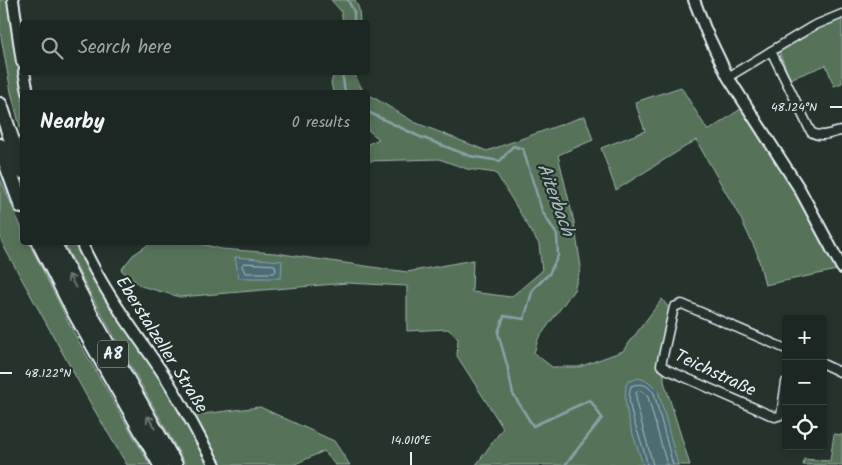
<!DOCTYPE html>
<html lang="en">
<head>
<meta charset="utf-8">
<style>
  :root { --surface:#1c2622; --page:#252e2a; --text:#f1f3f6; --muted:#a0a5a5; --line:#3a4340 }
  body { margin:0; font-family:Kalam,sans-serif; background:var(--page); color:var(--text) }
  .controls { position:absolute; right:15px; bottom:15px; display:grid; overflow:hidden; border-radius:5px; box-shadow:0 2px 8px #0003 }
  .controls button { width:45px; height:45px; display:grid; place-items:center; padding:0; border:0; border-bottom:1px solid var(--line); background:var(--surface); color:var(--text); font:25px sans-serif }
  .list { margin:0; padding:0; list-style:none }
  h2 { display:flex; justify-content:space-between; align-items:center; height:65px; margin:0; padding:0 20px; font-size:21px }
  h2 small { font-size:16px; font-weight:400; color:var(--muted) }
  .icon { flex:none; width:28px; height:28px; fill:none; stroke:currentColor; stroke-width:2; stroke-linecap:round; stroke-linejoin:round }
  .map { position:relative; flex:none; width:842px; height:465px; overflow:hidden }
  .search { position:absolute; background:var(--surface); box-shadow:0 2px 8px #0003; left:20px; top:20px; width:350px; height:55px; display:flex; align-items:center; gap:12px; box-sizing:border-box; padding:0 18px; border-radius:5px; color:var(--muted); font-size:19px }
  .panel { position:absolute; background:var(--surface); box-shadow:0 2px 8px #0003; left:20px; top:90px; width:350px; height:155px; border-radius:5px }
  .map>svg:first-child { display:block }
</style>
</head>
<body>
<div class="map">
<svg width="842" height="465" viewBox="0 0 842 465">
  <rect width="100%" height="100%" fill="#26332d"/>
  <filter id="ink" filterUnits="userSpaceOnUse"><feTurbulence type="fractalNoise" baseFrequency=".02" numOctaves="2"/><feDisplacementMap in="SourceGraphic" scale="10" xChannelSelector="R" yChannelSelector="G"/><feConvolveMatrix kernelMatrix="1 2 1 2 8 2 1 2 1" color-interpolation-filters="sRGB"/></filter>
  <g filter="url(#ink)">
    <!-- green -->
    <g fill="#56735a" stroke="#9fb2a9">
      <polygon points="0,0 9,0 18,62 24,92 22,92 22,135 11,92 0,31"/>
      <polygon points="331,0 355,0 359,9 360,22 343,22 341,11"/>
      <polygon points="842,10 842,83 834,86 826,65 790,79 776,44 833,13"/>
      <polygon points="334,73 354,73 363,91 365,92 333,92 331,83"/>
      <polygon points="681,87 708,131 742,108 761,131 837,270 765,285 757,253 741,219 696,140 616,190 601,148 645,131 635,102"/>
      <polygon points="368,94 414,122 487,151 585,116 593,140 558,155 574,222 581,267 574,290 538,339 534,353 552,367 579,367 623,351 662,299 671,311 658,361 664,371 664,381 690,465 476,465 503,428 457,356 458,339 448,329 407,331 407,286 347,283 180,297 141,286 121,270 133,255 152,242 201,243 202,244 221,249 275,253 407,272 473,260 472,292 511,297 542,271 539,244 496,173 467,169 439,159 368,161 368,144 379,139 368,130"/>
      <polygon points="0,178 22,229 22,242 29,243 75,335 150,465 127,465 92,406 4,247 0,237"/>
      <polygon points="64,243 77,243 104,294 135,343 162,379 211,465 186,465 89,291"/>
      <polygon points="260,407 334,441 350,465 335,465 324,451 293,465 218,465 194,419 202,414"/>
      <polygon points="834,434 842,435 842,465 803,465 804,459 830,461"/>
    </g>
    <!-- water -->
    <g fill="#4c6c73" stroke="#8aa1a8">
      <polygon points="235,257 282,261 281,278 239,278"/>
      <path d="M 639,378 L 649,382 L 658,390 L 678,465 L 643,465 C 636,441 620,406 627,382 Z"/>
    </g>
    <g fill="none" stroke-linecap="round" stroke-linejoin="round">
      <!-- shore -->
      <g stroke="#aabcc3" stroke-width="1">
        <polygon points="244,263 275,265 276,271 274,273 245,273 242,266"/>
        <path d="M 647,465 C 645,443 623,407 631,386 C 642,382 647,385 654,393 L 673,465"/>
        <polyline points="653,465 637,406 636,393 639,390 643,392 648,397 667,465"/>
      </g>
      <!-- stream -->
      <g stroke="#8aa1a8" stroke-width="2.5">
        <polyline points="348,0 354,12 354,22"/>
        <polyline points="342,72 345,92"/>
        <polyline points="368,112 418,136 470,156 500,161 513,146 523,149 542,211 557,235 558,256 549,274 533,289 524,319 504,316 498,333 507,365 513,394 533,426 590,400 602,418 565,465"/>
      </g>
      <defs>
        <g id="street">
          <path d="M 771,51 L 811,132 C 822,139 831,132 842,131"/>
          <polyline points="728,77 813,26 842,14"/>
          <polyline points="786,349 682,304 674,307 661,365 668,370 775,417 781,415 786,382"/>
          <polyline points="823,364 842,373"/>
        </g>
        <g id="secondary">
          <polyline points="13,0 22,62"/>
          <polyline points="694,0 706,31 728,77 799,188 842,268"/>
          <polyline points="24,72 28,92"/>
          <path d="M 81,242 C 103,292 135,331 164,375 C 183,404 198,435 215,465"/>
        </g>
        <g id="highway">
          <polyline points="0,105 22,171"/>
          <polyline points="0,146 22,206"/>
          <polyline points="39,242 73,309 161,465"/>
          <polyline points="53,242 90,314 175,465"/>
        </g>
      </defs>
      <!-- street casing -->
      <use href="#street" stroke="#e8f1f8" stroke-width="11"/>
      <!-- secondary casing -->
      <use href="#secondary" stroke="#e8f1f8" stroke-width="14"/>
      <!-- highway casing -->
      <use href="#highway" stroke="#e8f1f8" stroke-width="18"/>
      <!-- street -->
      <use href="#street" stroke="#26332d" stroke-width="8"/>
      <!-- secondary -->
      <use href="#secondary" stroke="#26332d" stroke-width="10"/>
      <!-- highway -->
      <use href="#highway" stroke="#26332d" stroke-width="14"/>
    </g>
    <!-- one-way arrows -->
    <defs><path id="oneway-shaft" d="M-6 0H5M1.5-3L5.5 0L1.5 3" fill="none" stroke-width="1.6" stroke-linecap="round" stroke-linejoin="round" transform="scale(1.25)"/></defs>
    <g stroke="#6a7674">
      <use href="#oneway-shaft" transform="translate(72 281) rotate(-118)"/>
      <use href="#oneway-shaft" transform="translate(151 422) rotate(-120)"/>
    </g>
  </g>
  <!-- ticks -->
  <path fill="none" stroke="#e8f1f8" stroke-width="2" d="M 830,107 L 842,107M 0,373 L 12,373M 411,452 L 411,465"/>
  <g text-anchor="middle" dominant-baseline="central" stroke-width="4.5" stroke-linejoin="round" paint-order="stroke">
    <!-- shield labels -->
    <rect fill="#26332d" stroke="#aeb8bb" stroke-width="1" x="98" y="340.5" width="30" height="27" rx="4"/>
    <g font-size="16" font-weight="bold" fill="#e8f1f8">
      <text x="113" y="354">A8</text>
    </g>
    <!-- street labels -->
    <g font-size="18" fill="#e8f1f8" stroke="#26332d">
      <text transform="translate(161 345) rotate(58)">Eberstalzeller Straße</text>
      <text transform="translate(715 374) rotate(25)">Teichstraße</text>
    </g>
    <!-- water labels -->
    <g font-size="19" font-style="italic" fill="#aabcc3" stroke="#26332d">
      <text transform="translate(555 200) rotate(70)">Aiterbach</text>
    </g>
  </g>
  <g font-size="12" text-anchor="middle" fill="#e8f1f8" stroke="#26332d" stroke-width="4.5" stroke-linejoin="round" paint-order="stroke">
    <text x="794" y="111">48.124°N</text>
    <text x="48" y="377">48.122°N</text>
    <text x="411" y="444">14.010°E</text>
  </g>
</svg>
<div class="controls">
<button>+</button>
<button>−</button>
<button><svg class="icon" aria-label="locate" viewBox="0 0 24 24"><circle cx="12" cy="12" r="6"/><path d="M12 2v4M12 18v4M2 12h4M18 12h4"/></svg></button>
</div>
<div class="search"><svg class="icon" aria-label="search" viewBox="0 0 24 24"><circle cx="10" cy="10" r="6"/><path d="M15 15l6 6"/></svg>Search here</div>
<section class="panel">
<h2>Nearby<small>0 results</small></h2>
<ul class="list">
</ul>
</section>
</div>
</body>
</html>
